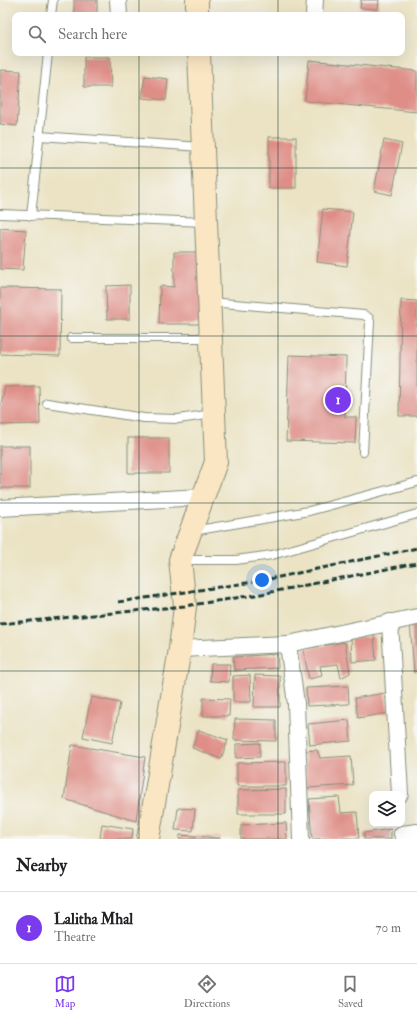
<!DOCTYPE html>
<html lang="en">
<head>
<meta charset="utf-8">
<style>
  :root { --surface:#fff; --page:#f2f2f2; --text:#202124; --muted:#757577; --line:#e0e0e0; --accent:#7c3aed }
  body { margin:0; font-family:"IM FELL Double Pica",serif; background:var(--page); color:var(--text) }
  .controls { position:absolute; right:12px; bottom:12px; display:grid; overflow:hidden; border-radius:8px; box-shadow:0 4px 16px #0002 }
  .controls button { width:36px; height:36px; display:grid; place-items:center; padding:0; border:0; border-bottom:1px solid var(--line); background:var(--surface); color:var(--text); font:20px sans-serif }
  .you { position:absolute; left:262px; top:580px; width:14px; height:14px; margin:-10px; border:3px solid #fff; border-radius:50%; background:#1a73e8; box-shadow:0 0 0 6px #1a73e833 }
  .badge { display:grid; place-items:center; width:26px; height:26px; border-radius:50%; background:var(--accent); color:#fff; font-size:13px; font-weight:700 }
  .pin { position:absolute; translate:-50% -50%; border:2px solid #fff; box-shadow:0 1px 4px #0006 }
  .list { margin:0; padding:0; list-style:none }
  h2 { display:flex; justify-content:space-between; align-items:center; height:52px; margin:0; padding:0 16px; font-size:17px }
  h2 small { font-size:13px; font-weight:400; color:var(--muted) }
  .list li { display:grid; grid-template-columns:26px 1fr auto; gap:12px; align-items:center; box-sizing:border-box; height:72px; padding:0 16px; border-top:1px solid var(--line) }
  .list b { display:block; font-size:15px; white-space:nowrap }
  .list p { margin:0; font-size:13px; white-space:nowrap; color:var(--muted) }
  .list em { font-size:13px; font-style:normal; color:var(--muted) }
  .icon { flex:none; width:22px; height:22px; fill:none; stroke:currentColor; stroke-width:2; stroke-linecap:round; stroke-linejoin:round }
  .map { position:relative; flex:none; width:417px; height:839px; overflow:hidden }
  .search { position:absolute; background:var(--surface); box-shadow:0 4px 16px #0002; left:12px; right:12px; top:12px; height:44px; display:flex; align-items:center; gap:10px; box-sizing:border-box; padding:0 14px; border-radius:8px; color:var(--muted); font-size:15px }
  .sheet { height:124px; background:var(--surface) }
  nav { display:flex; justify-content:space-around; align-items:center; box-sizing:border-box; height:56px; border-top:1px solid var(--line); background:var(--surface); font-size:11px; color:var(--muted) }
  nav a { display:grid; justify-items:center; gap:2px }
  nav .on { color:var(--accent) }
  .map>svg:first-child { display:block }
</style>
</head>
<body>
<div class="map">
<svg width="417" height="839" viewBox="0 0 417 839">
  <rect width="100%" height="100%" fill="#f6f6f2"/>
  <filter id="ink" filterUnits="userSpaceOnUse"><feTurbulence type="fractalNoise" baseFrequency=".025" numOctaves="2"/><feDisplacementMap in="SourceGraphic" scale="8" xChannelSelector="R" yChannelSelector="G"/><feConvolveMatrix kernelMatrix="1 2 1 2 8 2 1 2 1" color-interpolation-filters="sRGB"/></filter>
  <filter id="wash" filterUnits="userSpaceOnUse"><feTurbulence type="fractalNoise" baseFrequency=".012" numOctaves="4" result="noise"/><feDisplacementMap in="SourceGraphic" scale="16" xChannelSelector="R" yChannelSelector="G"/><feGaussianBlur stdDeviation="0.9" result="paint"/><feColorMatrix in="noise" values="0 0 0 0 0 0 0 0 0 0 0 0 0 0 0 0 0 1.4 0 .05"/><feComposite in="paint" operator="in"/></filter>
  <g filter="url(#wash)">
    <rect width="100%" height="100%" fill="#ebe3c4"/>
    <g id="blocks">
      <!-- building -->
      <g fill="#df8e87">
        <rect x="74" y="0" width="23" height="15"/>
        <polygon points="361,0 379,0 378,9 360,8"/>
        <polygon points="84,57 110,57 111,87 84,87"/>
        <polygon points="309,60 417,71 417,112 305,101"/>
        <polygon points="0,70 21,71 17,126 0,124"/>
        <polygon points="145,76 168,79 166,100 142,98"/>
        <rect x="269" y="137" width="27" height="51"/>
        <polygon points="384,140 402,144 392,195 374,191"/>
        <polygon points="323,209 353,212 347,266 317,262"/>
        <polygon points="0,228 26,230 23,270 0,269"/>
        <polygon points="174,252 206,252 205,324 159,324 160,286 174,287"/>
        <polygon points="130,285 130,319 107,319 106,286"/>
        <polygon points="0,288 61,289 60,356 0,354"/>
        <polygon points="401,300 417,301 417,416 399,416"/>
        <polygon points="289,355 346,357 345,417 356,417 355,443 286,441"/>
        <polygon points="39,386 40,424 0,425 0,408 5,387"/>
        <rect x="128" y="438" width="41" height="35"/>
        <rect x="0" y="446" width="30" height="42"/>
        <polygon points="417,621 417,671 414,672 410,622"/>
        <polygon points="374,636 376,660 352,662 351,638"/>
        <polygon points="345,642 350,673 341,678 338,664 320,666 322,676 309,679 303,649"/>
        <polygon points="277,654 278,668 234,670 233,657"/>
        <polygon points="211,664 230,664 229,682 210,681"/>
        <polygon points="250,675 251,702 233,702 233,676"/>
        <polygon points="255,675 280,676 280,707 254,707"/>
        <polygon points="348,686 349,704 307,706 306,688"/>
        <polygon points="385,693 389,713 358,718 355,698"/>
        <polygon points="91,697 120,703 112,743 83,737"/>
        <polygon points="203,698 230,699 229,716 203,716"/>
        <polygon points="235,719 276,720 276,741 234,740"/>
        <polygon points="349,720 351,741 310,745 308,724"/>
        <polygon points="199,730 228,740 221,759 192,748"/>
        <polygon points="260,743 260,757 236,758 236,744"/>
        <polygon points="72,745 145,757 136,821 64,799"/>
        <polygon points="317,750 320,758 351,756 353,785 307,788 304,751"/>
        <polygon points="286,762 286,786 237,786 237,763"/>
        <polygon points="286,789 286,814 238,814 238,790"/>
        <polygon points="339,797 341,813 357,812 359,838 312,839 309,799"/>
        <polygon points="178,808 195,809 193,831 175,830"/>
        <polygon points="286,823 287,839 241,839 241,825"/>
        <polygon points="102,824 133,829 132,839 100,839"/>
        <polygon points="391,829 391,839 364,839 364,833"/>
        <polygon points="180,835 220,838 220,839 179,839"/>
      </g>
    </g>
  </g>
  <g filter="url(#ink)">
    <use href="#blocks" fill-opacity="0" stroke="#85907c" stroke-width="1"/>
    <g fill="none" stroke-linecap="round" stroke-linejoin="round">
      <defs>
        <g id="lane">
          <polyline points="51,15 53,0"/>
          <polyline points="39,136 202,147"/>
          <polyline points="0,214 205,222"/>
          <polyline points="31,216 48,53"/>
          <polyline points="210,302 364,315 369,318 370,322 363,452"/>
          <polyline points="71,338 210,338"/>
          <polyline points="47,403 144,418 178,419 213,414"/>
          <polyline points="193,531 309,511 417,482"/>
          <polyline points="183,560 236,560 272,555 417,514"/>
        </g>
        <g id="street">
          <polyline points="118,0 119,15"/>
          <polyline points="314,15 315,0"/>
          <polyline points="0,508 202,497"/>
          <polyline points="390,622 400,794"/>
          <polyline points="288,644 296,704 301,839"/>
          <polyline points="180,649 288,644 417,617"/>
          <polyline points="402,834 417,832"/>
        </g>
        <g id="secondary">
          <polyline points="197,0 197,15"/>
          <polyline points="148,839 180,649 185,606 180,560 216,462 199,53"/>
        </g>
      </defs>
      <!-- lane casing -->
      <use href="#lane" stroke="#85907c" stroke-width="10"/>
      <!-- street casing -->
      <use href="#street" stroke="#85907c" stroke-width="18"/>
      <!-- secondary casing -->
      <use href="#secondary" stroke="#85907c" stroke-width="24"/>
      <!-- lane -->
      <use href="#lane" stroke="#fff" stroke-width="8"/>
      <!-- street -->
      <use href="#street" stroke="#fff" stroke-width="16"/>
      <!-- secondary -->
      <use href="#secondary" stroke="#fbe6c3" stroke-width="22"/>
      <!-- rail -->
      <g stroke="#1f3d34" stroke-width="3" stroke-dasharray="6 3" stroke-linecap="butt">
        <polyline points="118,602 260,581 417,548"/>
        <polyline points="0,624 185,606 261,594 417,563"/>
      </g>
    </g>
  </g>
  <!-- grid -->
  <path fill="none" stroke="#1f3d34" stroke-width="1" stroke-opacity="0.55" d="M 139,0 L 139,15M 278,0 L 278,15M 139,53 L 139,839M 278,53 L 278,839M 0,168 L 417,168M 0,336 L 417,336M 0,503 L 417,503M 0,671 L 417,671"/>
</svg>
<div class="controls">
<button><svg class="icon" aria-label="layers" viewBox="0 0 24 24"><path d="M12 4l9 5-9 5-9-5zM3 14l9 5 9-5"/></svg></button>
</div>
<div class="you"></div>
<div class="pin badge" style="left:338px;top:400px">1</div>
<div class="search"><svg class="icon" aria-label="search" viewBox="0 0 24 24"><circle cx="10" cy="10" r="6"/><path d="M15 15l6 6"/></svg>Search here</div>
</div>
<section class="sheet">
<h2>Nearby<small></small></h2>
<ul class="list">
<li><span class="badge">1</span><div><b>Lalitha Mhal</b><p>Theatre</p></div><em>70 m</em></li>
</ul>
</section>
<nav>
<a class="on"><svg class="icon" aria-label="map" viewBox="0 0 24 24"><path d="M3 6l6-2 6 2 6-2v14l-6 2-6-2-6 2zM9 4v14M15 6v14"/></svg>Map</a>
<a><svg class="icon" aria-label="directions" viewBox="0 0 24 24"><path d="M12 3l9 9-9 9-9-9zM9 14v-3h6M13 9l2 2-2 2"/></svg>Directions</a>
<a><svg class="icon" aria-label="saved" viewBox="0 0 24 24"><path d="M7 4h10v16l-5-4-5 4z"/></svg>Saved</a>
</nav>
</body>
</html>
